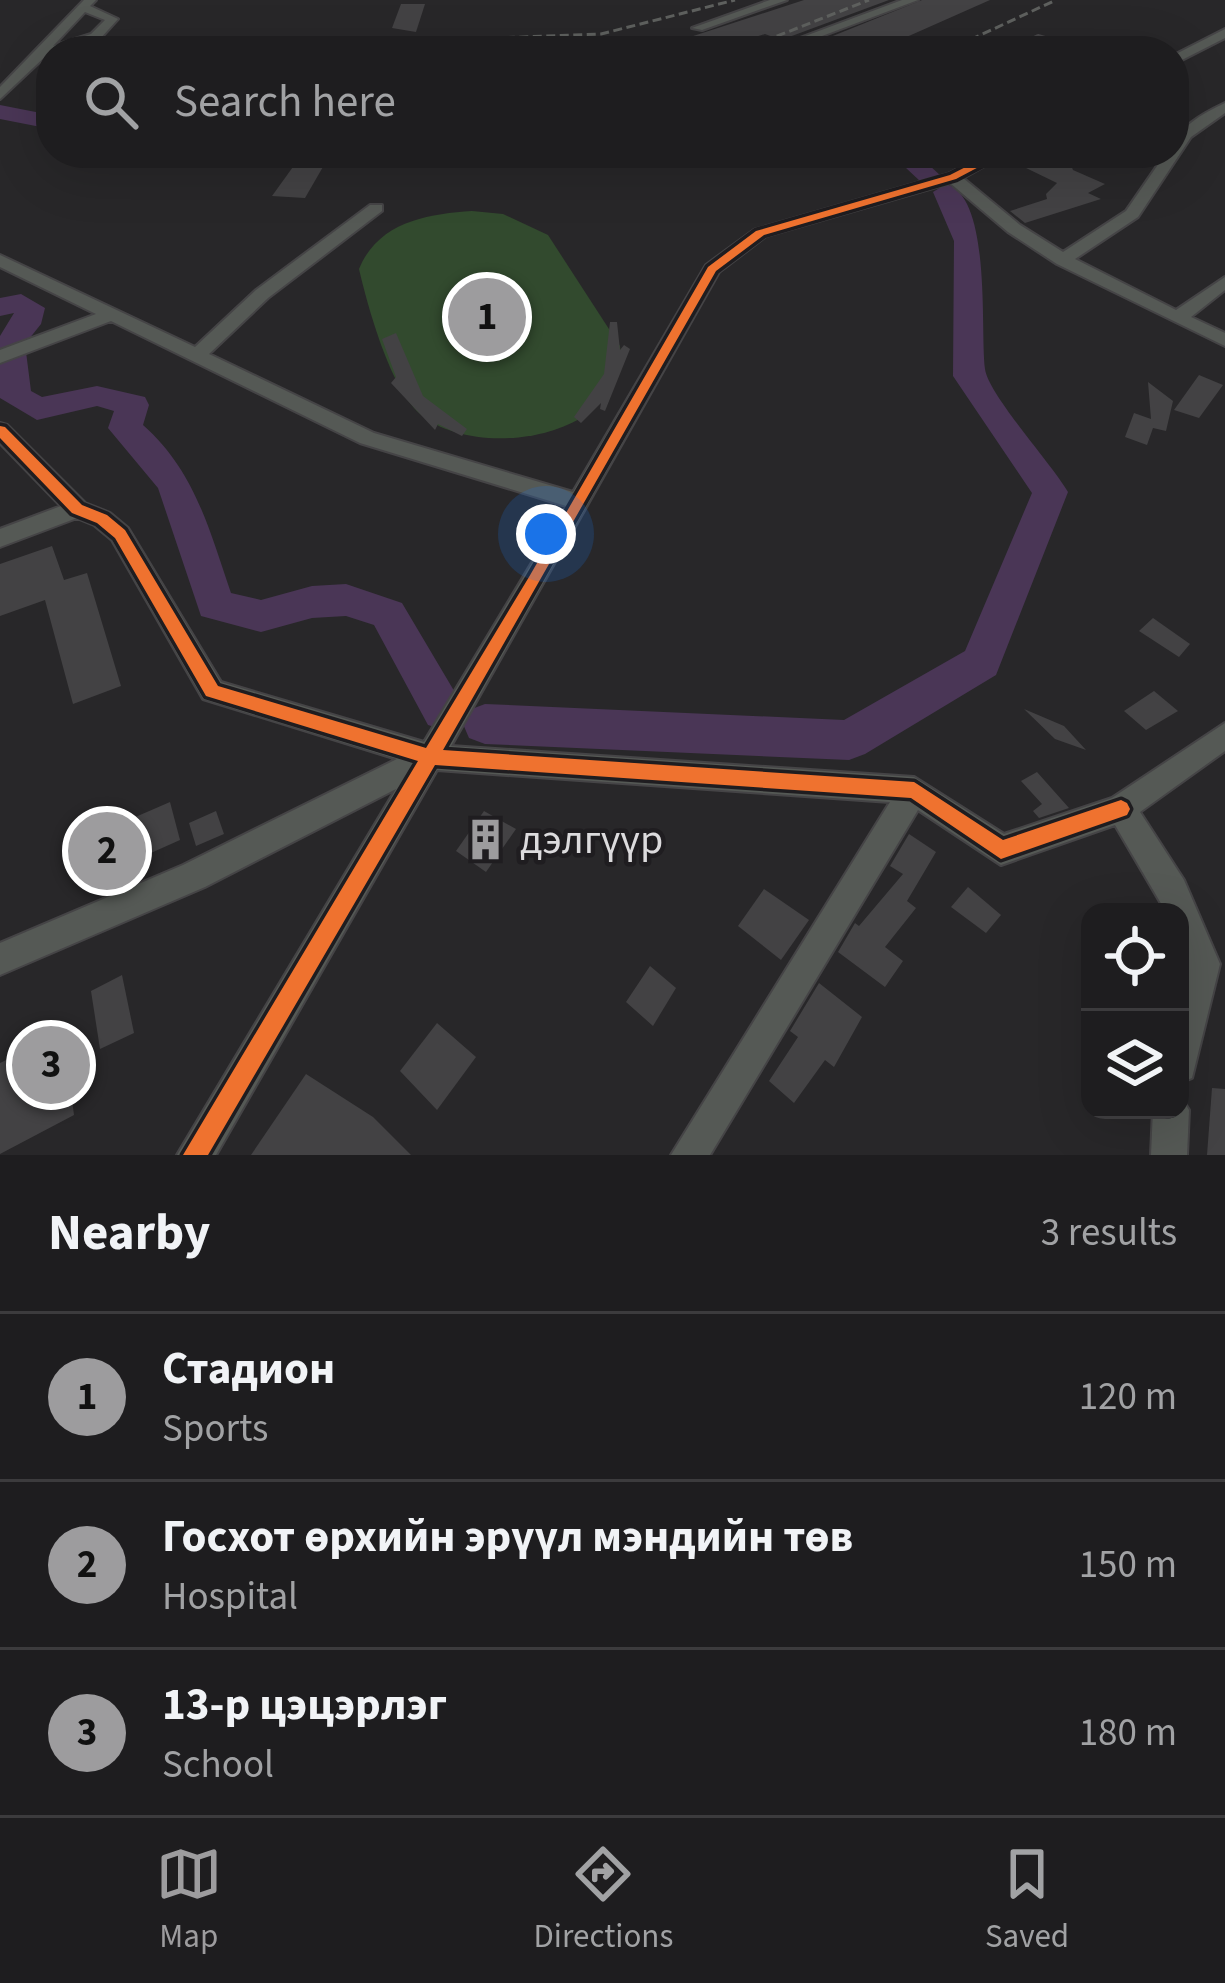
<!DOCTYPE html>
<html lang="en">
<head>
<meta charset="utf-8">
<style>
  :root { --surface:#1e1d1f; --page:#262628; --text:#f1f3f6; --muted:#a1a2a4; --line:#3c3b3d; --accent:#9d9c9e }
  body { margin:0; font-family:"Source Sans 3",sans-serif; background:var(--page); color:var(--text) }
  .controls { position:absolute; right:36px; bottom:36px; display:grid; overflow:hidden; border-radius:24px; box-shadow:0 12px 48px #0002 }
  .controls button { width:108px; height:108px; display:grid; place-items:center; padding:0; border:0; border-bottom:3px solid var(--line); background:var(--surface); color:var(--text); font:60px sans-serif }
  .you { position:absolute; left:546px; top:534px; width:42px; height:42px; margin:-30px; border:9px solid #fff; border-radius:50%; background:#1a73e8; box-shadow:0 0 0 18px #1a73e833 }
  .badge { display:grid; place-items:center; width:78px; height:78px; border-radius:50%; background:var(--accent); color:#111; font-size:39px; font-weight:700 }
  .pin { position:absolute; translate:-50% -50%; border:6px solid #fff; box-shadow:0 3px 12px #0006 }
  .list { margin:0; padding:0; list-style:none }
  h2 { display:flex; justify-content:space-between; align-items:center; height:156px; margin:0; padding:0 48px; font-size:51px }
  h2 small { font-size:39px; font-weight:400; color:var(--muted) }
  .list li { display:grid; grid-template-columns:78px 1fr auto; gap:36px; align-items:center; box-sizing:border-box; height:168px; padding:0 48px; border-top:3px solid var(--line) }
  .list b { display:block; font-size:45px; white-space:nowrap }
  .list p { margin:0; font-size:39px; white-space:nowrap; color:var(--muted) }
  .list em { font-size:39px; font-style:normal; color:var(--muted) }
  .icon { flex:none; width:66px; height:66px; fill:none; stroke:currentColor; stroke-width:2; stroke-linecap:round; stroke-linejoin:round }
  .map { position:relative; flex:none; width:1225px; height:1155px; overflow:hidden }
  .search { position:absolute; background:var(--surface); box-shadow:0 12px 48px #0002; left:36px; right:36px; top:36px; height:132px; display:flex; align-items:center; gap:30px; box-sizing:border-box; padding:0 42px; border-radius:48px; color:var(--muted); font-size:45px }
  .sheet { height:660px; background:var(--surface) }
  nav { display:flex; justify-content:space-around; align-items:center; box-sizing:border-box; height:168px; border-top:3px solid var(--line); background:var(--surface); font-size:33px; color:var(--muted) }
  nav a { display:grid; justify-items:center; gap:6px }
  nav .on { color:var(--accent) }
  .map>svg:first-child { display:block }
</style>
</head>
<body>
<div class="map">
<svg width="1225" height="1155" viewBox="0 0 1225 1155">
  <rect width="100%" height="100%" fill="#282729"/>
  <!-- green -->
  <path fill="#324a2e" d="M 472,211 L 503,214 L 548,235 L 620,346 C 630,438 475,463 419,413 C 390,387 368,308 359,269 C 378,222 427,214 472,211 Z"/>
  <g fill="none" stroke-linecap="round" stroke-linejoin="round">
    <!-- river -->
    <g fill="#4a3656" fill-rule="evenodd">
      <polygon points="0,105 51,115 51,129 0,119"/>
      <polygon points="890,153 916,153 942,177 930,184 921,182"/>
      <path d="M 946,184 C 992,197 980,330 985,369 C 988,394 1052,464 1068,492 L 996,675 L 865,754 L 849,760 L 485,744 L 469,738 L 463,724 L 469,710 L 485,704 L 844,720 L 965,651 L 1032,493 L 953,376 L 954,241 L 933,192 Z"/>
      <path d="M 21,294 L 45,308 L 41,324 L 25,344 L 31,391 L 42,397 L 97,386 L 145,397 L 149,405 L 143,425 C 195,471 209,529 231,593 L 261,600 L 312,586 L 346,584 L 402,603 L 466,711 L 460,725 L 444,730 L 428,725 L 374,625 L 346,616 L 312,618 L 261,632 L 201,616 L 158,488 L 108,428 L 114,411 L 97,406 L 37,420 L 0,398 L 0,336 L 14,313 L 0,316 L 0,298 Z"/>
    </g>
  </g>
  <!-- building -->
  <g fill="#434244">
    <polygon points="804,0 889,0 781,40 765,34 711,51 684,39"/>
    <polygon points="922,0 990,0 875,51 803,48"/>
    <polygon points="401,4 425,4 416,32 392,28"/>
    <polygon points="303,153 331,153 305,198 272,196"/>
    <polygon points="1055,153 1066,153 1073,170 1105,184 1088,193 1101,199 1025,223 1010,211 1047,199 1046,194 1057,183 1024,167"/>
    <polygon points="610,322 617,322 620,350 624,345 630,349 605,411 600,409 601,403 581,423 574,417 604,374"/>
    <polygon points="396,333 423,396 467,429 462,436 438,424 435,430 391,383 396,377 382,339"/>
    <polygon points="1199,375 1223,385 1199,418 1174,410"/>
    <polygon points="1148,382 1173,401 1166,431 1153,428 1147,445 1125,437 1134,413 1151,419"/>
    <polygon points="52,546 64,580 87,573 121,686 73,704 45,600 0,616 0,564"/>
    <polygon points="1153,618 1190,644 1179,657 1139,631"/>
    <polygon points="1154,691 1178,711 1146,730 1124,711"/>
    <polygon points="1024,709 1064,726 1086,750 1055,739"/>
    <polygon points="1037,772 1069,808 1039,818 1033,811 1042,804 1021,781"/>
    <polygon points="170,802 180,840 95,878 87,838"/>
    <polygon points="216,811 224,834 196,846 189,823"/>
    <polygon points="484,811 516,829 486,872 456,851"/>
    <polygon points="909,834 936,852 907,901 916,908 885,947 903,961 885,987 838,952 855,923 859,926 903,874 890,866"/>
    <polygon points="968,887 1001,915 986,933 951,907"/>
    <polygon points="764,889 809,920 781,960 738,926"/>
    <polygon points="650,966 676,988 653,1026 626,1002"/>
    <polygon points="122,975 134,1033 100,1049 91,991"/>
    <polygon points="819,983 862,1017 834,1067 825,1060 794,1103 769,1081 798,1037 790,1031"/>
    <polygon points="437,1023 476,1057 437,1110 400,1071"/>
    <polygon points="65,1047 74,1115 0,1154 0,1063 31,1048 33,1063"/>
    <polygon points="306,1074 373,1117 411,1155 251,1155"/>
    <polygon points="1212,1088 1225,1089 1225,1155 1207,1155"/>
  </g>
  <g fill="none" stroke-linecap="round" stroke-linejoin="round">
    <defs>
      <g id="minor">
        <path d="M 84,0 L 96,0 L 90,6 L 118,19 L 99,40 L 51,51 L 0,99 L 0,87 ZM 85,12 L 105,20 L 91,34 L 53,46 Z"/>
        <polygon points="770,0 787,0 702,30 692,28"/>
        <polygon points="902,0 918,0 782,51 765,51"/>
        <polygon points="1225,29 1225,38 1174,64 1174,55"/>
        <polygon points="1038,36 1079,48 1081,51 1062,51 1039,44 1023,51 1007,51"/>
        <path d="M 1225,103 L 1225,113 L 1191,137 L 1138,217 L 1075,259 L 1176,310 L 1225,277 L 1225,290 L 1191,317 L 1225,333 L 1225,346 L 1057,264 L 1008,232 L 950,183 L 766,236 L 719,272 L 451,746 L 914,777 L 1004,834 L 1112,798 L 1225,723 L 1225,751 L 1140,812 L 1184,880 L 1220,964 L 1192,1078 L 1180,1083 L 1180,995 L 1188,964 L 1180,945 L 1180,912 L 1166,912 L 1115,825 L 1001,865 L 918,810 L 710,1155 L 671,1155 L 890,802 L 437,770 L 216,1155 L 177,1155 L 396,789 L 205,887 L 0,975 L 0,943 L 183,865 L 397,759 L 203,699 L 112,540 L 94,525 L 77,518 L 0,547 L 0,529 L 61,506 L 0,443 L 0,423 L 7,425 L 85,503 L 110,513 L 128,528 L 221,682 L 424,742 L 566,506 L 360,443 L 111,321 L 0,363 L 0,350 L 96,314 L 0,267 L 0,255 L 195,347 L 256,290 L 370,205 L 382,205 L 382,211 L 268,298 L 209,354 L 374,433 L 573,492 L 706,265 L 754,230 L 948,174 L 989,153 L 1007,153 L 963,178 L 1020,225 L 1063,252 L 1126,211 L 1166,153 L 1174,153 C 1174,128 1204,113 1225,103 Z"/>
        <polygon points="1180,1096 1189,1110 1187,1155 1151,1155 1153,1110 1180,1110"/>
      </g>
    </defs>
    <!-- minor casing -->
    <use href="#minor" stroke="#454446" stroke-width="4"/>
    <!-- minor -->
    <use href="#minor" fill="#555955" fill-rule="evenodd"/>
    <!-- rail -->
    <g stroke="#5e605e" stroke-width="3" stroke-dasharray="9 4.5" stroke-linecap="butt">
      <polyline points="236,48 601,34 735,0"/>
      <polyline points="739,51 869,0"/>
      <polyline points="946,51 1056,0"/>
    </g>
    <defs>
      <polygon id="cycleway" points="993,153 1005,153 956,179 764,235 716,271 443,750 914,782 1003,840 1121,800 1127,803 1130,809 1127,815 1001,859 911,798 435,765 208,1155 183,1155 418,761 206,696 115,538 97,523 72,513 0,438 0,426 5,427 82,505 107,515 125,530 218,686 426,748 529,577 708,267 756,231 950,175"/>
    </defs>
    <!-- cycleway casing -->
    <use href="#cycleway" stroke="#1f1d20" stroke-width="7"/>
    <!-- cycleway -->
    <use href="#cycleway" fill="#ef722f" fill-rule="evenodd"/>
  </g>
  <!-- icons -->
  <defs>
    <symbol id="building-bare" viewBox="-9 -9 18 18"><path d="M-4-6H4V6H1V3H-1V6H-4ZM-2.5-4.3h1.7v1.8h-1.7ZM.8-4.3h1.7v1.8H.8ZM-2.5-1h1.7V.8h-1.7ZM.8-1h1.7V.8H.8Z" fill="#9d9c9e" stroke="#1f1d20" stroke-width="2.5" paint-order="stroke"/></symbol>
  </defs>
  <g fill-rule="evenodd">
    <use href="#building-bare" x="456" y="810" width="59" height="59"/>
  </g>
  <g text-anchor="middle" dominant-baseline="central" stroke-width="9" stroke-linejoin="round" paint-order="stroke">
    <!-- near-poi labels -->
    <g font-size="42" fill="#dcdbdd" stroke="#1f1d20" text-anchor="start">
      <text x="520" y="840">дэлгүүр</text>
    </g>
  </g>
</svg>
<div class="controls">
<button><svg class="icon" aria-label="locate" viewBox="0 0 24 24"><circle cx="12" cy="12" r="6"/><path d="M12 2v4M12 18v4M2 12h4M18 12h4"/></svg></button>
<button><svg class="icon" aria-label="layers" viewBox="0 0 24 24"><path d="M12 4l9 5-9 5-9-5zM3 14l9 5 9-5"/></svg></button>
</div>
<div class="you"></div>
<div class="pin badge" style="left:487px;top:317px">1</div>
<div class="pin badge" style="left:107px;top:851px">2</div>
<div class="pin badge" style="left:51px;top:1065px">3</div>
<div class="search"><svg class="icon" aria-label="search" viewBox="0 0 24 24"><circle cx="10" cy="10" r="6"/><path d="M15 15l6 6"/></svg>Search here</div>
</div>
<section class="sheet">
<h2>Nearby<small>3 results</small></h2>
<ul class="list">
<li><span class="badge">1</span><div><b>Стадион</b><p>Sports</p></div><em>120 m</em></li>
<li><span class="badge">2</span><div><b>Госхот өрхийн эрүүл мэндийн төв</b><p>Hospital</p></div><em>150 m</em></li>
<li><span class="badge">3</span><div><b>13-р цэцэрлэг</b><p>School</p></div><em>180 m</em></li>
</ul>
</section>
<nav>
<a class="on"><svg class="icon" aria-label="map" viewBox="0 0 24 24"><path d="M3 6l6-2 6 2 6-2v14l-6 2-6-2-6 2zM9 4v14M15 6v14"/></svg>Map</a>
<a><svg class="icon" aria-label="directions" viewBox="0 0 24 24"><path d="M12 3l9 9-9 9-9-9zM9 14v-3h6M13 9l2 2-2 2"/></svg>Directions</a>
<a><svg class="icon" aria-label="saved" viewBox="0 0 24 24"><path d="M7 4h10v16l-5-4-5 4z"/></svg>Saved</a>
</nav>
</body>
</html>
